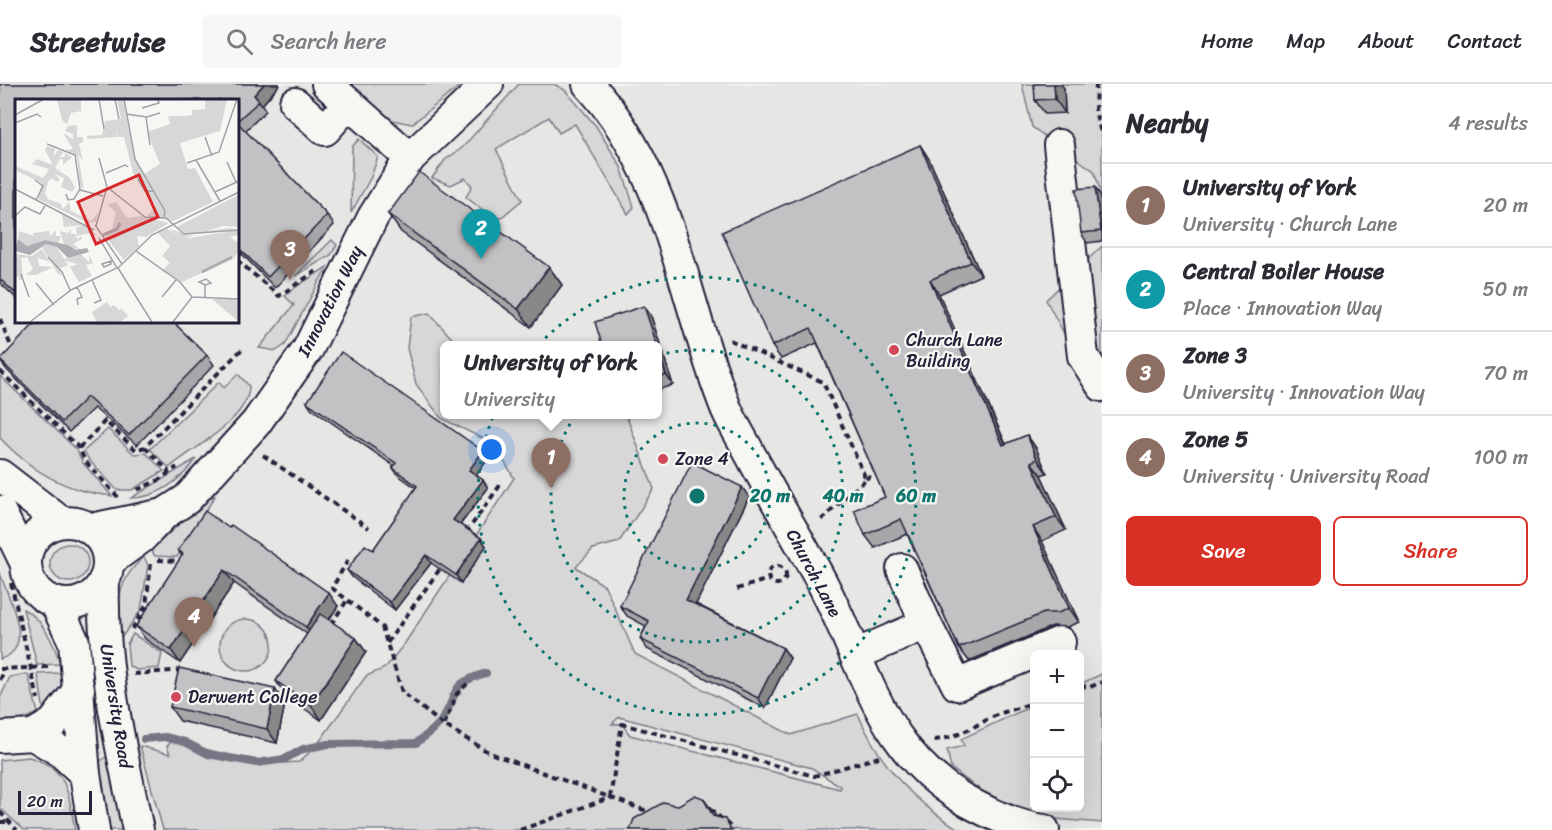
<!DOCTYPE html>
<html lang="en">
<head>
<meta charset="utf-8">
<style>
  :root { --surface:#fff; --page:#f7f7f7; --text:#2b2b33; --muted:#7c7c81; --line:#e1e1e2; --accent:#d93025 }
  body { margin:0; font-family:Sriracha,sans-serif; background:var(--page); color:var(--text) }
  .controls { position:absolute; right:18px; bottom:18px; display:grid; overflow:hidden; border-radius:9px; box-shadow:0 6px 24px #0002 }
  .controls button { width:54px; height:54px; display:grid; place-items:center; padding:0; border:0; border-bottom:2px solid var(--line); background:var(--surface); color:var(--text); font:30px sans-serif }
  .scale { position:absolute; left:18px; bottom:15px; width:74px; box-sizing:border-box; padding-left:6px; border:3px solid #22223b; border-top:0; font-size:16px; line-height:21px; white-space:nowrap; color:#22223b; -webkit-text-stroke:4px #f6f6f2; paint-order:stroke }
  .you { position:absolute; left:492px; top:366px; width:21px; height:21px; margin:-15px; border:4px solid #fff; border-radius:50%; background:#1a73e8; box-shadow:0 0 0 9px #1a73e833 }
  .badge { display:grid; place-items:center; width:39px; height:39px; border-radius:50%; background:var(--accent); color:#fff; font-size:20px; font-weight:700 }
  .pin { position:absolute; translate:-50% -50px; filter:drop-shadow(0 2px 3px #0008) }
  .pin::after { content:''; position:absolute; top:32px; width:21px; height:18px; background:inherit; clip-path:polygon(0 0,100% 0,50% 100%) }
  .popup { position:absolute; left:440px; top:257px; width:222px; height:78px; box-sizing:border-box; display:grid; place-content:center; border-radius:9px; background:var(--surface); filter:drop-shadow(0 2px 4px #0005); font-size:20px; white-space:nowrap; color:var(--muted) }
  .popup b { font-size:22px; color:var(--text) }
  .popup::after { content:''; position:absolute; left:50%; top:100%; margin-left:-12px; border:12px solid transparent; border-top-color:var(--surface) }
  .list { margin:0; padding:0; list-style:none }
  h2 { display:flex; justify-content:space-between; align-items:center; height:78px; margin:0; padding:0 24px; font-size:26px }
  h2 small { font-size:20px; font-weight:400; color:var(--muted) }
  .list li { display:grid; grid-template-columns:39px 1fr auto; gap:18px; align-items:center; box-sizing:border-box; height:84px; padding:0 24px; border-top:2px solid var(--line) }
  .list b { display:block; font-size:22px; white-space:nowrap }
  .list p { margin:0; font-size:20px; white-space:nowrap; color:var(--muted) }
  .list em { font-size:20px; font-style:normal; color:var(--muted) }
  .actions { display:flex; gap:12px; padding:18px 24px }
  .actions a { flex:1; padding:14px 0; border:2px solid var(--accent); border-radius:9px; text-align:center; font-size:21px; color:var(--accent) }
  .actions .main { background:var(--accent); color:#fff }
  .icon { flex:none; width:33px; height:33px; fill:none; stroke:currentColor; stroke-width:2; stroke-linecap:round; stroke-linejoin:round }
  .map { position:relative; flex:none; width:1102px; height:746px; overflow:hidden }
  header { display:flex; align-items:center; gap:36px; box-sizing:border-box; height:84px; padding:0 30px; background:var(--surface); border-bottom:2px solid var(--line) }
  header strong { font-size:28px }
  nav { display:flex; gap:33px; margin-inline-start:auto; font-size:21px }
  .search { width:420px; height:54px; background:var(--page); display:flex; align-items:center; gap:15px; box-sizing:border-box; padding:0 21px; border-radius:9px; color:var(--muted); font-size:22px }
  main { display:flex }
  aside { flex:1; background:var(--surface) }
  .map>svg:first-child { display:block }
</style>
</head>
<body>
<header>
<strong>Streetwise</strong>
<div class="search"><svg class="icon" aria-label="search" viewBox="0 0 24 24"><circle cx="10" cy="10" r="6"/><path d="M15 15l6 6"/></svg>Search here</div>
<nav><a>Home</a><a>Map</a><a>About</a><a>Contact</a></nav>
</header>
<main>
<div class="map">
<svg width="1102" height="746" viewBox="0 0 1102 746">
  <rect width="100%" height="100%" fill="#f6f6f2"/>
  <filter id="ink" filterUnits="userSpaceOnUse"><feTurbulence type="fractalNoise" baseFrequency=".0167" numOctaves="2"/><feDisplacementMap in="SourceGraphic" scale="12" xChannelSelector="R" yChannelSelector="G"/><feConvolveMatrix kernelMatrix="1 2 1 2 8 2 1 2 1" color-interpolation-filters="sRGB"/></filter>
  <g filter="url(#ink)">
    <!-- built -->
    <path fill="#e6e6e4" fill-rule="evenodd" d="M 0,0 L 1102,0 L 1102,746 L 0,746 ZM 16,16 L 237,16 L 237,237 L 16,237 ZM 444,262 L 658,262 L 658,330 L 444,330 ZM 1034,570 L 1080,570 L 1080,724 L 1034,724 Z"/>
    <!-- green -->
    <g fill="#d7d7d7" stroke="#7c7c89" stroke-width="1.5" fill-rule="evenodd">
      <polygon points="349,0 462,0 412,40 392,36"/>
      <polygon points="519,0 554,0 565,6 596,42 621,83 634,123 628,130 575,40 559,49 549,33 496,65 522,116 497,137 466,113 472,102 465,94 451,101 432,94 445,76 462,64"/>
      <polygon points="1022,0 1102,0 1102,111 1094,87 1032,43"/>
      <polygon points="359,55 378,73 371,93 351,129 352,63"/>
      <polygon points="332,156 337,161 331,171 295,192"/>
      <polygon points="1102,162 1102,320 1046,216"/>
      <polygon points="327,183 285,261 276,267 259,264 294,221 285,212 288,208"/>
      <path d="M 429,229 L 458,261 L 444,262 L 444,330 L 626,331 L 654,405 L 619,458 L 593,465 L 576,483 L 605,502 L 635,570 L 791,651 L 858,630 C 880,681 912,717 960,746 L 163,746 L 140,662 L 170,670 L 167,662 L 172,657 L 267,680 L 299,678 L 317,661 L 366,592 L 385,584 L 405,559 L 514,394 L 494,360 L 441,334 L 416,300 L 407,264 L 411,233 ZM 619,633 L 812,684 L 841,703 L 840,705 L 630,651 L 622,640 L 612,640 Z"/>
      <path d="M 238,290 L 249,302 C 250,335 191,365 169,384 L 150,365 L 219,298 L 224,304 Z"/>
      <path d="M 0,292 L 76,365 L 83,379 L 112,412 C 66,408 31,387 0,354 Z"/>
      <polygon points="108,345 134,370 146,369 164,387 132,406 117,406 89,376 84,367"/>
      <path d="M 196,375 C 181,396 158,414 131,414 Z"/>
      <polygon points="215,412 177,473 155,472 151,466 209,413"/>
      <circle cx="69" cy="479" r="19"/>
      <path d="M 144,473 L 148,481 L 141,526 L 119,557 C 118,521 114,499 144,473 Z"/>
      <path d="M 0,489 C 7,512 38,565 0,575 Z"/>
      <path d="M 23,525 C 42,533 55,561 60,580 L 37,581 Z"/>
      <circle cx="246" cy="561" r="26"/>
      <polygon points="133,550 162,569 159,584 137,586 129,582 127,560"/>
      <polygon points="62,589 61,604 44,628 38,590"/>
      <polygon points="28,590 38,629 20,637 0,639 0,614 10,593"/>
      <polygon points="1102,590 1102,739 1044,734 989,713 951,684 947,666 964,662 961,655 1034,621 1034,724 1080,724 1080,600"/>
      <polygon points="110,670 126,746 104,746 98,679"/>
      <path d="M 29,673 C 69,684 68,710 75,746 L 24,746 L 0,724 L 0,676 Z"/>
    </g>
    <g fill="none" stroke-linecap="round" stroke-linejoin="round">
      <!-- stream -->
      <path stroke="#757583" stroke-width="8" d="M 144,655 L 165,653 L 185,658 L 208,670 L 257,679 L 285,675 L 303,665 L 328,660 L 416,659 C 424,653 435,646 441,637 C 461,608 446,601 486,589"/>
      <defs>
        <g id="minor">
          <polyline points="327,0 410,74"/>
          <path d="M 588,0 C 670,88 682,211 724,319 C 730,336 741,352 749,368 C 771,409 795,450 818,491 C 866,579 878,672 976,722 C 997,733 1020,743 1044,746"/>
          <polyline points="295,19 325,46 349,19"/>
          <polyline points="1059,61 1083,272 1102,302"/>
          <polyline points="0,391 61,438"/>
          <polyline points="0,427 25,478"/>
          <circle cx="67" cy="479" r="41"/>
          <polyline points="91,445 164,430"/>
          <polyline points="108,478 141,454 164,430 187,415 256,339 308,265 373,133 410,74 488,0"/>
          <polyline points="902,485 926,540 957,601 1060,558"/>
          <path d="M 104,496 C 101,581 121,664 138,746"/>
          <polyline points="55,518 74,558 85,690 94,746"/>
          <polyline points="855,571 926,540"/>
          <polyline points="79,605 53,639 33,651 60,667 85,690"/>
          <polyline points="0,653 33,651"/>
        </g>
      </defs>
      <!-- minor casing -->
      <use href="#minor" stroke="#22223b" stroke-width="34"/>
      <!-- path -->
      <g stroke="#22223b" stroke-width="4" stroke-dasharray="6 4.5" stroke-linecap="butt">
        <polyline points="1096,0 1095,27 1102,52"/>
        <polyline points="1100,0 1102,2"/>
        <polyline points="237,176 279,212 316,187"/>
        <polyline points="0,235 13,267"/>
        <polyline points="730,256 823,298 866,395 819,438"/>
        <polyline points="0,287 79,364 85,377 118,413"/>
        <polyline points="145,363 169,388"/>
        <polyline points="79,364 105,337 136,366 145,363 242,265"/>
        <polyline points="263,371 369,444"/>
        <polyline points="866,395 877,386"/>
        <polyline points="137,406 159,396 177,383"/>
        <polyline points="466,449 501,400"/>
        <polyline points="158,476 177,477 183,481"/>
        <polyline points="348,476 332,504 382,543 402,608 442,640 490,669 644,726 642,734"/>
        <circle cx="777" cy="491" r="9"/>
        <polyline points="11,499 38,615"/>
        <polyline points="737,505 769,495"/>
        <polyline points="331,540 348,515"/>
        <polyline points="132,545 146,522 151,479"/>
        <polyline points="387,559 442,482"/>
        <polyline points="0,585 50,583"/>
        <polyline points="134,590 183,586"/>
        <polyline points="0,596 5,585"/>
        <polyline points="1080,602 1090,603 1102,598"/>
        <polyline points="444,641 457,610 469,598"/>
        <path d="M 934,656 C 960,654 976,640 999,630 C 1011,625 1023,624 1034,617"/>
        <polyline points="610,714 622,640 814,692 879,673"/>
        <polyline points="709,727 713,727 734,746"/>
        <polyline points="0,728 17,746"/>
        <polyline points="0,738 11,738"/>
        <polyline points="520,746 609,714"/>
      </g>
      <!-- minor -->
      <use href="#minor" stroke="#f6f6f2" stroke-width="30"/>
    </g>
    <!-- wall -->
    <g fill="#a7a7a9" stroke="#22223b" stroke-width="1.5">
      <polygon points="0,0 279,0 279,1 262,21 266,27 245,47 327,131 334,141 275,204 242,170 237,175 237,16 16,16 16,214 0,199"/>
      <polygon points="1064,4 1065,29 1045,30 1035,16"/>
      <polygon points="920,61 929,75 981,191 939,210 1006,360 1027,351 1036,364 1047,389 1041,391 1066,446 1042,457 1079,538 1067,543 1053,542 969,577 959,564 907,450 875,464 865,451 885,413 817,259 781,275 772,262"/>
      <polygon points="1095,103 1101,112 1102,116 1102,157 1087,159 1081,149"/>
      <polygon points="388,130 549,183 562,201 531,243 401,148"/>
      <polygon points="651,232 673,301 657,306 657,261"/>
      <polygon points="176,241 207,271 214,281 137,361 94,324 69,348 7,286 0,277"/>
      <polygon points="307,318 488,375 476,391 488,404 460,441 481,454 486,462 461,499 431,479 395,526 352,493 347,486 373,466 416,404 398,391 393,384 394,382 312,325"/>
      <polygon points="749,413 696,520 783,564 790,574 765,624 647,565 640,555 646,542 627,532 620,522"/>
      <polygon points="178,466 338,522 329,536 356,554 366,568 321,636 286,612 276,597 307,550 234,499 180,579 145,555 136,542 182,472"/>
      <polygon points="285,620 277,659 180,637 170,623"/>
    </g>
    <!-- shaded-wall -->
    <g fill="#888889" stroke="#22223b" stroke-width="1.5">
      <polygon points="264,0 279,0 279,1 262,21 254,11"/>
      <polygon points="1054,0 1061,0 1064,4 1065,29 1055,15"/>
      <polygon points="920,61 929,75 981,191 971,178"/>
      <polygon points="1095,103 1101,112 1102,149 1101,147"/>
      <polygon points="237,163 242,170 237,175"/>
      <polygon points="549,183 562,201 531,243 518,225"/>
      <polygon points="930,196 939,210 1012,375 1003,361"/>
      <polygon points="644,222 651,232 673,301 666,291"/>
      <polygon points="170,237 180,237 174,243"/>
      <polygon points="1027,351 1036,364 1047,389 1037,375"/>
      <polygon points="483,367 488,375 475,393 469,386"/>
      <polygon points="1031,378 1041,391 1066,446 1056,433"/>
      <polygon points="483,396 488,404 458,443 453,436"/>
      <polygon points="742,403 749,413 693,526 686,516"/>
      <polygon points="1033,443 1042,457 1079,538 1069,524"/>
      <polygon points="481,454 486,462 461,499 456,491"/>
      <polygon points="426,471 431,479 395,526 390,518"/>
      <polygon points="224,486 234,499 180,579 171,566"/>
      <polygon points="329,509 338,522 315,556 306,543"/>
      <polygon points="356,554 366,568 321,636 311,621"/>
      <polygon points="783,564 790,574 765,624 758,614"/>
      <polygon points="275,605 285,620 277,659 267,645"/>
      <polygon points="703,714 716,732 723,746 713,732"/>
    </g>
    <!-- building -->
    <g fill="#c2c2c4" stroke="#22223b" stroke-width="1.5">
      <polygon points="0,0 264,0 254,11 259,17 237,37 237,16 16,16 16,207 14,208 0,195"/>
      <polygon points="1034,0 1054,0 1055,15 1035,16"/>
      <polygon points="237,38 327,131 268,193 237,162"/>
      <polygon points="920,61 971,178 930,196 1003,361 1027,351 1037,375 1031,378 1056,433 1033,443 1069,524 1058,529 1044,529 959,564 901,435 865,451 854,426 885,413 811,244 772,262 722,148"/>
      <polygon points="419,88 549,183 518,225 388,130"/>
      <polygon points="1095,103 1101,147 1081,149 1076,105"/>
      <polygon points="644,222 657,261 602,261 595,238"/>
      <polygon points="37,237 172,237 207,271 129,351 87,313 62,338 0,276"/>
      <polygon points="657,264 666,291 657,294"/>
      <polygon points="341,268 483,367 469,386 483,396 453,436 481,454 456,491 426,471 390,518 347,486 365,461 373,466 417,402 393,384 396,379 307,318"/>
      <polygon points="692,378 742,403 686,516 783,564 758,614 640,555 649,537 620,522"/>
      <polygon points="205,427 229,444 231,441 329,509 306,543 224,486 171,566 136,542 183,470 178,466"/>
      <polygon points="320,530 356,554 311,621 276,597"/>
      <polygon points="179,584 275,605 267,645 170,623"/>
      <polygon points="695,711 703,714 713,732 725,735 731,746 630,746 634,735 664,718 677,722"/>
    </g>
  </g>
  <!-- distance rings -->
  <g fill="none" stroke="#0f766e" stroke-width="3" stroke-dasharray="3 6">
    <circle cx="697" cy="412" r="73"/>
    <circle cx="697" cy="412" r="146"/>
    <circle cx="697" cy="412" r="219"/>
  </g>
  <!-- markers -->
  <g fill="#d1495b" stroke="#f6f6f2" stroke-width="2">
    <circle cx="894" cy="266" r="6"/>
    <circle cx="663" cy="375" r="6"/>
    <circle cx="176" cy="613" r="6"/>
  </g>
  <g text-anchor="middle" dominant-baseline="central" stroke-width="4.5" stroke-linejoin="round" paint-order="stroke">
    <!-- street labels -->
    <g font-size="18" fill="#22223b" stroke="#f6f6f2">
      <text transform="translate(330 217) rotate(-63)">Innovation Way</text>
      <text transform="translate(814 489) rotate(62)">Church Lane</text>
      <text transform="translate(116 622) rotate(81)">University Road</text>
    </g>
    <!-- poi labels -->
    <g font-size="18" fill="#22223b" stroke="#f6f6f2" text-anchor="start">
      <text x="906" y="256">Church Lane<tspan x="906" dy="21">Building</tspan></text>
      <text x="675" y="375">Zone 4</text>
      <text x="188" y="613">Derwent College</text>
    </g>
  </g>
  <!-- overview -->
  <g transform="translate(15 15)">
    <rect width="224" height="224" fill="#f6f6f2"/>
    <path d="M 42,0 L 66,0 L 66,12 L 56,14 L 52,25 L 47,21 ZM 102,0 L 108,0 L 119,58 L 129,75 L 145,65 L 132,33 L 155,25 L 153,17 L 171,17 L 177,16 L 177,11 L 190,10 L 190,0 L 212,0 L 205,32 L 165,44 L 173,70 L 180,69 L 198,103 L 158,122 L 132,117 L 141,107 L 127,89 L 129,84 L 119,77 L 109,38 L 103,38 L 101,30 L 102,38 L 72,40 L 72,37 L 87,36 L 90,22 L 106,20 ZM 62,26 L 62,38 L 68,38 L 68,43 L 64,45 L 68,62 L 63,55 L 69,91 L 65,86 L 62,58 L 51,51 L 58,50 L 48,34 L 58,40 L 58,35 L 50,32 L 53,27 ZM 32,47 L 40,50 L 38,58 L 43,51 L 49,53 L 44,58 L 50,58 L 50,54 L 57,58 L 48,66 L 48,60 L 45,60 L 40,69 L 55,79 L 60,89 L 57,93 L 46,88 L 49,79 L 38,74 L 45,80 L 42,83 L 36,79 L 33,83 L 30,94 L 33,100 L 46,105 L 48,110 L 54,103 L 56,112 L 76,122 L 83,114 L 81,123 L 73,124 L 23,100 L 27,84 L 0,71 L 0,67 L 28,79 L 34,70 L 17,65 L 22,60 L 38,66 L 30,51 ZM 223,96 L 223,128 L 208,127 L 192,132 L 214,129 L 223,130 L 171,135 L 162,128 ZM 101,103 L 112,119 L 126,117 L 154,124 L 131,138 L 122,137 L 124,147 L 109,161 L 89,136 L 96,134 L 101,113 L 92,106 ZM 42,113 L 71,127 L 81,135 L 77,139 L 78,134 L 60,137 L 63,140 L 66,137 L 67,140 L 58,145 L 67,152 L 49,146 L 45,132 L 53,134 L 56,130 L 56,135 L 62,135 L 61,129 L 68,126 L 49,128 L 47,116 ZM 152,130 L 165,137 L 154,130 L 179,137 L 170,138 L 175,139 L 223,131 L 223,136 L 215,138 L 223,144 L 223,153 L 218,160 L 167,183 L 147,172 L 155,164 L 147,157 L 155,147 L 143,134 ZM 41,131 L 41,137 L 46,137 L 43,145 L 30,141 L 12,147 L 3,140 L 4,132 L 19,137 L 18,134 L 34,132 L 35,137 ZM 31,145 L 41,147 L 49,160 L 66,155 L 74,163 L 74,156 L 78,164 L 71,166 L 77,177 L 64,183 L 55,168 L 63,165 L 50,162 L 53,166 L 44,170 L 47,177 L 43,175 L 27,148 ZM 27,150 L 35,163 L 23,159 L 24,167 L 38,168 L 21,176 L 10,176 L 18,170 L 12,158 L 6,159 L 8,180 L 4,181 L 4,176 L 0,181 L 0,155 L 17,157 ZM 197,200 L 223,200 L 223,222 L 212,213 ZM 92,203 L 95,208 L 99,206 L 104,211 L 107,210 L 113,217 L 105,223 L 82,223 L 77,213 Z" fill="#d7d7d7"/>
    <path d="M 3,140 L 12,147 L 30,141 L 53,146 L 61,151 L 72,149 L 74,153 L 53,159 L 42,148 L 31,145 L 15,156 L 0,152 Z" fill="#adadb3"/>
    <path fill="none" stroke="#adadb3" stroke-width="3" d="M 88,136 L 102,130 L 105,124M 187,173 L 217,158"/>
    <path fill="none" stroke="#a1a1a9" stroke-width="1.5" d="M 84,0 L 89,30M 100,0 L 104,20M 109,0 L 120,60 L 150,112 L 149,118M 127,9 L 144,4 L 143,1M 111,15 L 132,18 L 145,14M 0,16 L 29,0M 131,18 L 135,46M 0,24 L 22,15 L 26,18M 190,38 L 197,57M 32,45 L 60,56 L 65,90 L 59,100 L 53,101 L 51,95M 181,61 L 205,102M 212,63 L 221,83M 172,64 L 204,53 L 222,0M 91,74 L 110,66 L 113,68M 123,80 L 130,92 L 139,92M 20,81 L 28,87 L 21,101M 92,88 L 130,118 L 151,119 L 169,135 L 224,131M 0,90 L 79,131M 65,91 L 88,97M 200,93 L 224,82M 0,117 L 10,108 L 25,115 L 31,105M 80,126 L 107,165M 81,127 L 92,88 L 84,59M 84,139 L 102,169M 121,152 L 165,183 L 177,198M 33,158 L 47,173 L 55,191M 96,162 L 96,165 L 89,168 L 87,165 ZM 103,169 L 137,223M 6,175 L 14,198M 77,181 L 86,201 L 79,204M 21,184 L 39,206M 190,186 L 196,184 L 191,180 L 184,183 L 190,186 L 190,199M 62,188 L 67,198 L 62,200 L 63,206M 147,198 L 161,181M 15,223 L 56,191 L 104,168 L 137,136 L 224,93M 158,223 L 177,198 L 224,200"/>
    <path fill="#d62828" fill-opacity="0.15" stroke="#d62828" stroke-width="3" d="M 124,76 L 143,118 L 81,145 L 63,103 Z"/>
    <rect width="224" height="224" fill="none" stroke="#22223b" stroke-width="3"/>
  </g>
  <circle cx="697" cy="412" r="9" fill="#0f766e" stroke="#f6f6f2" stroke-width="3"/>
  <g font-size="18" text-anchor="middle" font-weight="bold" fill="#0f766e" stroke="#f6f6f2" stroke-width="4.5" stroke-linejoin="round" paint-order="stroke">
    <text x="770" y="418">20 m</text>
    <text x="843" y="418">40 m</text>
    <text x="916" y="418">60 m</text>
  </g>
</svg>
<div class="controls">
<button>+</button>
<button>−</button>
<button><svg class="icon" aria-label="locate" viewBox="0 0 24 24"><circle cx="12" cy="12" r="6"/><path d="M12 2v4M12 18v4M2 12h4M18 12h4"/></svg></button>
</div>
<div class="scale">20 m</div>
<div class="you"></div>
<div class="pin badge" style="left:551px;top:404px;background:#8d6e63">1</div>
<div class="popup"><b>University of York</b>University</div>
<div class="pin badge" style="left:481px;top:175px;background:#0f9aa8">2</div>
<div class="pin badge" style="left:290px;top:196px;background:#8d6e63">3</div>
<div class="pin badge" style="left:194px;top:563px;background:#8d6e63">4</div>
</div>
<aside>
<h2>Nearby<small>4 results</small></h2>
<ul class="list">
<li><span class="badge" style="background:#8d6e63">1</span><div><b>University of York</b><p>University · Church Lane</p></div><em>20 m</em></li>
<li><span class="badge" style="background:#0f9aa8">2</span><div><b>Central Boiler House</b><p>Place · Innovation Way</p></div><em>50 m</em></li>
<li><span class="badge" style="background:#8d6e63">3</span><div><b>Zone 3</b><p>University · Innovation Way</p></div><em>70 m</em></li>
<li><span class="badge" style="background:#8d6e63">4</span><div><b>Zone 5</b><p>University · University Road</p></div><em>100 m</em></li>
</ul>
<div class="actions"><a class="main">Save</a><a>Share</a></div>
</aside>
</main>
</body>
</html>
